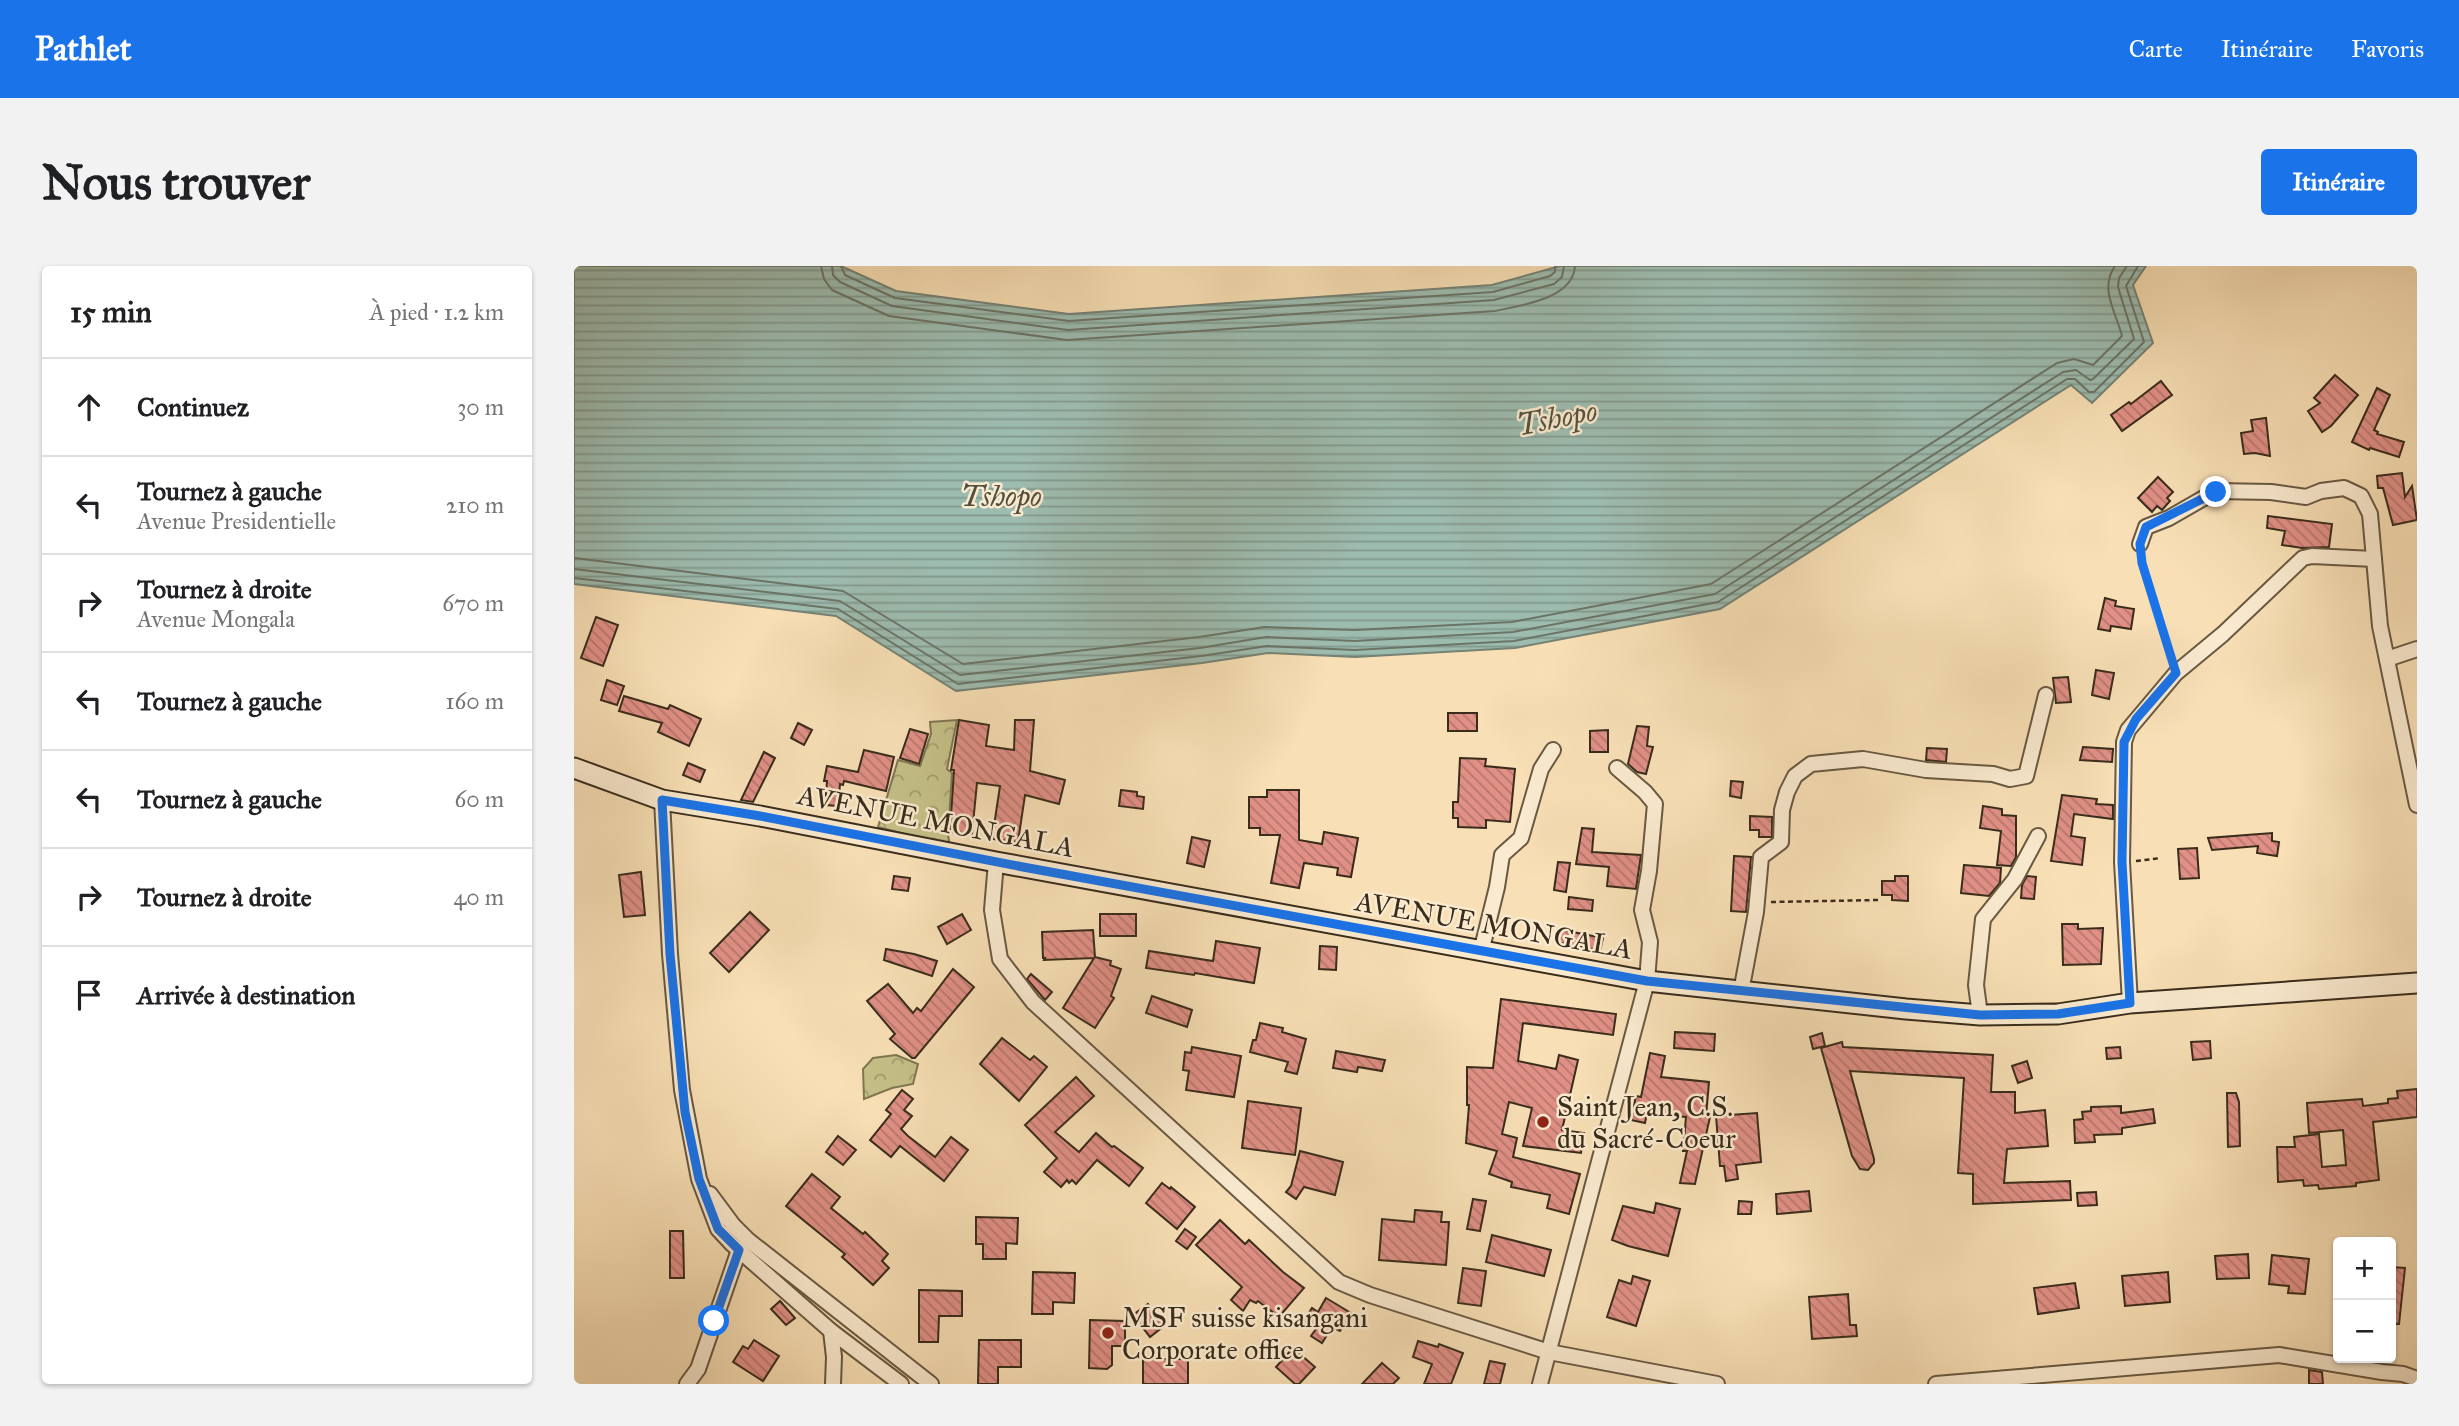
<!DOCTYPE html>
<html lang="fr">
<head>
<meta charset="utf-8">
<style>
  :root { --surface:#fff; --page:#f2f2f2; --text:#202124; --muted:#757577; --line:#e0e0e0; --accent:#1a73e8 }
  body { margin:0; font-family:"IM FELL Great Primer",serif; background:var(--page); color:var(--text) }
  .controls { position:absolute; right:21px; bottom:21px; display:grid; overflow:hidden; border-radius:7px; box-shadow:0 2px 5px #0004 }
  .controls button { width:63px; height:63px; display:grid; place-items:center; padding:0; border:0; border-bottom:2px solid var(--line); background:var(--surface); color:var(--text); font:35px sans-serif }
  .stop { position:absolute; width:21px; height:21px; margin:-16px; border:5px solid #1a73e8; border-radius:50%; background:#fff }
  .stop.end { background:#1a73e8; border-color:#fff; box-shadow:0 2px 7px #0008 }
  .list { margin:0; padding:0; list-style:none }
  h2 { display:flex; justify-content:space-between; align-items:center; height:91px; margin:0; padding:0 28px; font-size:30px }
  h2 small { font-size:23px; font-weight:400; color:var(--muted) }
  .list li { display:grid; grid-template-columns:46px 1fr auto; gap:21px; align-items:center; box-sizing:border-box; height:98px; padding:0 28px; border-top:2px solid var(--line) }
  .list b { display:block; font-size:26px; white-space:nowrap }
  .list p { margin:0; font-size:23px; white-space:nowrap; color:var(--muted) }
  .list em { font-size:23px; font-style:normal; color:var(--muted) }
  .icon { flex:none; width:38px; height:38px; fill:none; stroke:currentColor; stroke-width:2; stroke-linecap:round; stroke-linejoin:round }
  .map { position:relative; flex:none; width:1843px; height:1118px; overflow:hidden; border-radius:7px }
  header { display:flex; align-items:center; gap:42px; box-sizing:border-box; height:98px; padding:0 35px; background:var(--accent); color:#fff }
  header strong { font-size:33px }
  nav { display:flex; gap:38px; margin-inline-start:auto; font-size:24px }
  .intro { display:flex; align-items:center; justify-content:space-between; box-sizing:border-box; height:168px; padding:0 42px }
  h1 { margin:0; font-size:49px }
  .button { padding:18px 32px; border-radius:7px; background:var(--accent); color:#fff; font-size:24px; font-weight:700 }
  main { display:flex; gap:42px; padding:0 42px }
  aside { flex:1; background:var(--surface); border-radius:7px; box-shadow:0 2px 5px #0004 }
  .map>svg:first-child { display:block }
</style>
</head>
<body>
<header>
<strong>Pathlet</strong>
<nav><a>Carte</a><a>Itinéraire</a><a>Favoris</a></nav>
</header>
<div class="intro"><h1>Nous trouver</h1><a class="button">Itinéraire</a></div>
<main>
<aside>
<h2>15 min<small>À pied · 1.2 km</small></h2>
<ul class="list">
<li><svg class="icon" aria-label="ahead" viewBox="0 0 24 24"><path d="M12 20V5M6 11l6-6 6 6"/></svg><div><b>Continuez</b></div><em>30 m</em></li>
<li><svg class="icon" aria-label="left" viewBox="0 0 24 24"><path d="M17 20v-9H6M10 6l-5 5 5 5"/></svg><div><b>Tournez à gauche</b><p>Avenue Presidentielle</p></div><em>210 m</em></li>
<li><svg class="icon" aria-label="right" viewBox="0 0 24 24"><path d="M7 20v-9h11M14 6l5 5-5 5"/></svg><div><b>Tournez à droite</b><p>Avenue Mongala</p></div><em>670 m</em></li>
<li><svg class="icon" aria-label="left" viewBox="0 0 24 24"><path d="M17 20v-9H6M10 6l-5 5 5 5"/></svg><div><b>Tournez à gauche</b></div><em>160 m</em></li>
<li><svg class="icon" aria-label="left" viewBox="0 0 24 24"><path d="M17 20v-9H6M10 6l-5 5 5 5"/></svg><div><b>Tournez à gauche</b></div><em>60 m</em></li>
<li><svg class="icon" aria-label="right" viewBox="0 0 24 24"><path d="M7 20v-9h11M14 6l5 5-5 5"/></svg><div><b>Tournez à droite</b></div><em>40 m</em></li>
<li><svg class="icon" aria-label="arrive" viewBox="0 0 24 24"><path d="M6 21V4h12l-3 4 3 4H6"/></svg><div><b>Arrivée à destination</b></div></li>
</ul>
</aside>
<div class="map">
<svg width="1843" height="1118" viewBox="0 0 1843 1118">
  <defs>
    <pattern id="forest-crowns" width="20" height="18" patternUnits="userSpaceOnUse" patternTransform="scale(1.75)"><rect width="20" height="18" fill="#c5c088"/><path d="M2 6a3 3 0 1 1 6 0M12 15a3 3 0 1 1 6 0" fill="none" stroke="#a19c6e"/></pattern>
    <pattern id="water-rules" width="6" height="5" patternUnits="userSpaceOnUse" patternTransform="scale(1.75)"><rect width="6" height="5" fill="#9dbcb0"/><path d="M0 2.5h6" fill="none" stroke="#81998e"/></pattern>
    <pattern id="building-back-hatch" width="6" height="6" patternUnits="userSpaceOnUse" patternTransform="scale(1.75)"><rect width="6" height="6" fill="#e19086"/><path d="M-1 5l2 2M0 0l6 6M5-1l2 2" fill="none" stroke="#b7766d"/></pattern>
  </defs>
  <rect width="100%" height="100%" fill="#f8dfb5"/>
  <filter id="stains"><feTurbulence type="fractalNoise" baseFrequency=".00286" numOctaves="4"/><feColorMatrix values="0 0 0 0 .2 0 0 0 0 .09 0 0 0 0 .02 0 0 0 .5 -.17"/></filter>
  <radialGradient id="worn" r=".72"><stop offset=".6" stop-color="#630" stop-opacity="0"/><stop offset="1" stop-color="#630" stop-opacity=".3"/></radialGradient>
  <!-- forest -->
  <g fill="url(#forest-crowns)" stroke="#7f7652" stroke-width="2">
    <polygon points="383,454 373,503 378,507 374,569 376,580 304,561 324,494 346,500 357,468 356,456"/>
    <polygon points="322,789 344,798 339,818 318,822 290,833 289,803 299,792"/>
  </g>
  <!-- water -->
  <polygon fill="url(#water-rules)" stroke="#758274" stroke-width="2" points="0,0 267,0 322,25 495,48 918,19 986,0 1572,0 1559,19 1579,77 1518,137 1497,119 1146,343 941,382 781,391 694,387 628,397 382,425 262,350 0,318"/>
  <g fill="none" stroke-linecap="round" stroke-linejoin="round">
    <!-- shore -->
    <g stroke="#6b7466" stroke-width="2">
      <path d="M 247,0 L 250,13 L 258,24 L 315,50 L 493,74 L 921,45 C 948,39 999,33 1001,0"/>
      <polyline points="258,0 259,9 266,16 318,40 494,64 920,34 980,18 988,11 990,0"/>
      <polyline points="267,0 271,9 321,32 495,55 919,26 976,10 981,6 981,0"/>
      <path d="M 0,292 L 269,325 L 389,398 L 625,371 L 691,361 L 781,364 L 938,356 L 1137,318 L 1483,97 L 1500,93 L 1519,99 L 1548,70 C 1542,46 1525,23 1541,0"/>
      <polyline points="0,303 266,335 386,409 626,382 692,371 781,375 939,366 1141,328 1489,106 1502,104 1516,114 1519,113 1560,73 1544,21 1545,12 1553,0"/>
      <polyline points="0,312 264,343 384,418 627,390 693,380 781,384 940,375 1144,336 1493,113 1501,113 1515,126 1520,126 1570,76 1552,20 1564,0"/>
    </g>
  </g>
  <!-- building -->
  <g fill="url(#building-back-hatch)" stroke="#392c1b" stroke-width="2">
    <polygon points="1761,109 1784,129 1757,160 1748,166 1734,145 1746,137 1740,132"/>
    <polygon points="1587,115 1598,129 1548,165 1537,149 1555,136 1557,138"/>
    <polygon points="1803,122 1816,129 1800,164 1804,166 1803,168 1830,176 1825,191 1796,182 1795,184 1778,176"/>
    <polygon points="1692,152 1696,190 1681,187 1670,188 1667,167 1679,165 1677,154"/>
    <polygon points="1828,207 1831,231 1838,220 1843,254 1819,259 1809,222 1804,222 1803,210"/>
    <polygon points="1584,211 1599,226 1593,232 1596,235 1588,244 1583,240 1578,246 1564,232"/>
    <polygon points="1694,250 1758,258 1755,281 1728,282 1708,279 1711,265 1693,262"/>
    <polygon points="1531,332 1542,335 1541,340 1560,343 1557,363 1537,360 1536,365 1524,363"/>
    <polygon points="22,351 44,359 29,400 7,392"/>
    <polygon points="1522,404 1540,407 1535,433 1518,429"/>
    <polygon points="1494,411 1497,436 1482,437 1479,412"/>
    <polygon points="33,414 50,420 43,439 27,434"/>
    <polygon points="50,430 94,443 96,439 127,453 115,480 84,466 88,457 45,445"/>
    <rect x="874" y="447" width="29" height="18"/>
    <polygon points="385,454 415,459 412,480 440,484 441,454 460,454 456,505 491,514 485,538 451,529 444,576 418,573 426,520 403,517 398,568 376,566 380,504 377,504"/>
    <polygon points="224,457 238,464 230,479 217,472"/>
    <polygon points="1063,460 1075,461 1073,480 1079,481 1072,508 1063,506 1054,498"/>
    <polygon points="336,463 354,468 345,498 326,492"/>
    <polygon points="1034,464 1034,486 1016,486 1016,465"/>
    <polygon points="1509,481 1539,483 1538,496 1506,494"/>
    <polygon points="1353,482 1373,483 1372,496 1352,494"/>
    <polygon points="290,484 320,491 312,525 270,515 269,519 266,518 264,540 251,539 253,515 250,515 253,500 284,506"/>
    <polygon points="190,486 201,492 179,536 167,534"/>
    <polygon points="886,492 912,493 911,500 941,503 936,556 912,554 912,562 884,561 884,552 879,552 879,536 884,536"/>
    <polygon points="114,497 131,504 126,516 109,509"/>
    <polygon points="1157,515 1169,516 1167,532 1156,530"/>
    <polygon points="547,524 563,526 563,530 570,531 569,543 545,540"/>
    <polygon points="693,524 725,524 725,574 748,578 750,566 784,572 777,611 763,609 764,602 730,597 725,622 697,617 706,569 686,569 686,562 675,562 675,531 693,531"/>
    <polygon points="1488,529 1523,533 1522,538 1539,539 1539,553 1500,548 1497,570 1511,572 1508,599 1477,595"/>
    <polygon points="1409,540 1428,543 1428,549 1442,550 1442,591 1437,600 1423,599 1427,565 1406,562"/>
    <polygon points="1176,550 1198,551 1198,571 1185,571 1185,564 1176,564"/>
    <polygon points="1008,562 1020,563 1018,586 1067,589 1062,623 1033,620 1035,601 1002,598"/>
    <polygon points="1698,567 1698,575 1705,576 1703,590 1683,587 1684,580 1638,584 1634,572"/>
    <polygon points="618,571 636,575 630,601 613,597"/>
    <polygon points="1623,582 1625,612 1606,613 1604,583"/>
    <polygon points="1160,590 1177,591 1172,646 1157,645"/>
    <polygon points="984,596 996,597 992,626 980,624"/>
    <polygon points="1390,599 1427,602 1426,617 1415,630 1387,627"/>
    <polygon points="67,606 71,649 50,651 45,609"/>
    <polygon points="320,610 336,612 334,625 318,623"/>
    <polygon points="1321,610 1334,610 1334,635 1318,634 1318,629 1308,629 1308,615 1321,615"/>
    <polygon points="1453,610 1462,611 1460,633 1447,632 1448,619"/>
    <polygon points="995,631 1019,634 1018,645 994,643"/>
    <polygon points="176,646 195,664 155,706 136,687"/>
    <polygon points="388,648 397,664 373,678 364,661"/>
    <rect x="526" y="648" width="36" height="22"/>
    <polygon points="1488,658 1504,658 1504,663 1529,662 1527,698 1489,699"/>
    <polygon points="984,663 1029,672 1026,685 982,676"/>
    <polygon points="519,664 521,691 537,695 536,699 547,703 537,730 540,732 521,762 489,742 520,692 470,694 471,692 469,692 468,666"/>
    <polygon points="642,675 686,682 680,717 621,707 620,709 572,702 575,685 639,695"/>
    <polygon points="746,680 763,681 762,704 745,703"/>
    <polygon points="312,683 340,688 363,695 358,710 310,694"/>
    <polygon points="379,703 400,721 341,792 338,792 316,773 321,768 293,735 314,718 339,747 343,742 347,745"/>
    <polygon points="457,708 478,726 471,734 453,713"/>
    <polygon points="578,730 618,744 613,761 572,747"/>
    <polygon points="927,733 1042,748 1039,769 949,757 944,795 982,803 985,789 1004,794 988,864 1010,867 1007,887 949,880 958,842 935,836 928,868 943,872 939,891 1006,908 995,948 973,942 976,929 937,921 938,916 915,908 923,885 892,877 895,839 893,839 893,801 919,802"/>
    <polygon points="686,757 709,762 708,766 732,773 723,808 711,805 714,796 676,786 679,774 682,774"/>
    <polygon points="1101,766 1141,768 1140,785 1100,782"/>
    <polygon points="1248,767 1251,780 1239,783 1236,771"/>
    <polygon points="428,772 456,794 460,790 473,801 445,835 406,798"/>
    <polygon points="1636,775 1637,792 1619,794 1617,776"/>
    <polygon points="1268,776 1269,781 1419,789 1417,826 1441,826 1441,847 1471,844 1474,880 1433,883 1430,917 1496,915 1497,934 1399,938 1399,908 1384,907 1390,812 1276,805 1300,893 1300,897 1294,904 1286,903 1278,890 1247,782"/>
    <polygon points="618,781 667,790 660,831 612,824 615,805 609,804 611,786 617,787"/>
    <polygon points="1546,781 1547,792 1533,793 1532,782"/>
    <polygon points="762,785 811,794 808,805 784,801 783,806 759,802"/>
    <polygon points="1076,787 1091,790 1087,811 1135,816 1132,851 1136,851 1121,918 1106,917 1113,885 1109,885 1112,851 1073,847 1071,857 1057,854 1062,830 1067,831"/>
    <polygon points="1453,795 1458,812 1444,817 1438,800"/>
    <polygon points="502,811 520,830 481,866 505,886 522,867 538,881 540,880 569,902 555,920 523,894 502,918 498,914 495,917 493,914 487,921 470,906 483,892 451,859"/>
    <polygon points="1843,823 1843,851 1799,856 1805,914 1782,917 1782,920 1745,923 1744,919 1730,920 1729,914 1704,916 1703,881 1721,881 1720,871 1745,868 1748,901 1772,899 1769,864 1735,867 1733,837 1788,833 1789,840 1814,837 1814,833 1824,832 1823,825"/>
    <polygon points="328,824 339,833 330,844 338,850 327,863 334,870 361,891 377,871 394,884 370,915 326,880 317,891 296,874 317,848 312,844"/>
    <polygon points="1653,827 1662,827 1665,836 1666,880 1654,881"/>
    <polygon points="674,835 727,842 721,889 668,882"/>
    <polygon points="1547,840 1547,847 1579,843 1581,857 1548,862 1548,868 1520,869 1521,876 1501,877 1500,854 1509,853 1508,846 1517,845 1517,841"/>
    <polygon points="1183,847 1187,896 1162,899 1164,913 1152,915 1150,900 1146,900 1142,850"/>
    <polygon points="264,870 282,884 269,899 252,886"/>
    <polygon points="726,885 769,896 761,929 730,921 722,933 712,926 717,920"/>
    <polygon points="238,908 266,931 257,942 289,968 291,966 314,988 308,995 315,1002 299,1019 268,991 271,988 212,940"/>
    <polygon points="588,917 596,923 597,921 621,941 603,963 572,937"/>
    <polygon points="1235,925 1237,945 1203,948 1202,928"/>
    <polygon points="1522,926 1523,939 1504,940 1503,927"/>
    <polygon points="899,933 912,935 906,965 893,963"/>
    <polygon points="1165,935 1178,936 1177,948 1164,948"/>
    <polygon points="1082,937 1106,943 1094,990 1054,980 1038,974 1049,940 1080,947"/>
    <polygon points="841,944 868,946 867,956 875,956 872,999 805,994 808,953 840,956"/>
    <polygon points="402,951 444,952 443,978 432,977 432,993 409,993 409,978 402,978"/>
    <polygon points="646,954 671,978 675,974 709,1006 730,1022 705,1051 684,1035 682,1037 676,1034 669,1045 657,1034 668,1021 622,979"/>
    <polygon points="611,963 622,971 613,983 602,975"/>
    <polygon points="96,965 109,965 110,1012 96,1012"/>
    <polygon points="918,969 977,984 970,1010 912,996"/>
    <polygon points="1674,988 1675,1012 1643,1013 1641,990"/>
    <polygon points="1698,989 1735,993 1731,1028 1714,1027 1715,1020 1695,1018"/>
    <polygon points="1817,1001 1831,1002 1825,1058 1817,1058"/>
    <polygon points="889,1002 912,1005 907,1040 884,1037"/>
    <polygon points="459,1006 501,1007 500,1037 479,1036 479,1048 458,1048"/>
    <polygon points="1594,1006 1596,1036 1551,1040 1548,1010"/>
    <polygon points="1059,1010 1076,1015 1062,1060 1033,1051 1045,1014 1057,1018"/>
    <polygon points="1501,1017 1505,1042 1464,1048 1460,1022"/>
    <polygon points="345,1024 388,1025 388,1050 365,1050 364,1076 345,1076"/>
    <polygon points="1274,1028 1276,1059 1282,1059 1283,1070 1238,1073 1235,1031"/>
    <polygon points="752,1032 777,1047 766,1065 758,1061 748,1077 737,1070 742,1063 730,1055 738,1042 744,1046"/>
    <polygon points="206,1035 221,1052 212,1059 197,1043"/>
    <polygon points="574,1038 590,1060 576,1071 559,1049"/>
    <polygon points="516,1054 551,1055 551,1080 538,1080 538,1099 533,1103 515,1102"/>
    <polygon points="180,1074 205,1090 189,1115 159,1096 169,1080 174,1083"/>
    <polygon points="405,1074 447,1074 447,1101 424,1101 424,1118 404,1118"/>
    <polygon points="844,1075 864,1081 865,1078 889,1087 877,1118 850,1118 858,1098 839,1091"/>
    <polygon points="719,1082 741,1101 725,1118 721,1118 702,1101"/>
    <rect x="569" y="1093" width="45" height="25"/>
    <polygon points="916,1095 931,1098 926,1118 910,1118"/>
    <polygon points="808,1097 825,1112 819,1118 788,1118"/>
    <polygon points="1735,1104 1748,1106 1749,1118 1735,1118"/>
  </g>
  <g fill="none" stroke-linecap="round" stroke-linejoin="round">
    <defs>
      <g id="street">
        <polyline points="1566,278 1572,261 1595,252 1642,225 1697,226 1732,231 1747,225 1770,222 1787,230 1796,248 1806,360 1843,539"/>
        <polyline points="1813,393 1843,383"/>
        <polyline points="88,534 96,688 108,824 125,913 144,963 158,978 257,1065 327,1118"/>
        <polyline points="422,596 418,644 426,693 459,736 765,1016 796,1029 975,1086 1143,1118"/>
        <polyline points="907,686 923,621 928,589 947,572 967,503 979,484"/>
        <polyline points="1167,726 1182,646 1187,591 1207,576 1208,544 1213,526 1221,510 1237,498 1289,493 1352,504 1419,508 1436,513 1452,510 1472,429"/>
        <polyline points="1556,737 1548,596 1550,476 1554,464 1602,407 1649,368 1729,292 1738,290 1800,293"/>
        <polyline points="1406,749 1402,719 1409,653 1441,613 1464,570"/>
        <polyline points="136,928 159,959 174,974 357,1118"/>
        <polyline points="257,1065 260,1091 259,1118"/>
        <polyline points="113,1118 124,1103 165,984"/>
        <polyline points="966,1118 1073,715 1076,676 1068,644 1075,605 1081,538 1071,526 1043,502"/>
        <polyline points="1362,1118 1705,1089 1808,1106 1829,1108 1843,1113"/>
      </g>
      <polyline id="secondary" points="0,502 88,534 186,550 422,596 1073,715 1332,743 1406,749 1484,748 1556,737 1843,717"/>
    </defs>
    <!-- street casing -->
    <use href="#street" stroke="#695942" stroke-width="18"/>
    <!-- secondary casing -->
    <use href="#secondary" stroke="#392c1b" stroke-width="23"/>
    <!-- path -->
    <g stroke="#392c1b" stroke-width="2.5" stroke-dasharray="5 3.5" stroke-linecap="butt">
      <polyline points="1568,293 1598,394"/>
      <polyline points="1562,595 1587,592"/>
      <polyline points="1197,636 1305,634"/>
    </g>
    <!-- street -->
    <use href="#street" stroke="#faeacf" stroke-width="14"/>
    <!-- secondary -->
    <use href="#secondary" stroke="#faeacf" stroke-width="19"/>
  </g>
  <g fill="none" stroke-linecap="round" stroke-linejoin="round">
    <!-- route -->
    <polyline stroke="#1a73e8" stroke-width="9" points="140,1055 165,984 144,963 125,913 111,846 96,688 88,534 186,550 449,601 1073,715 1406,749 1484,748 1556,737 1548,596 1550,476 1562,453 1602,407 1568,297 1566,278 1572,261 1642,226"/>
  </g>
  <!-- markers -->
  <g fill="#8f2418" stroke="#faeacf" stroke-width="2.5">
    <circle cx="969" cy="856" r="7"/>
    <circle cx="534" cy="1067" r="7"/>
  </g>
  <g text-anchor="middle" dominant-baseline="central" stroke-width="5" stroke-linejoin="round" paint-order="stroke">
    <!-- street labels -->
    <g font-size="28" fill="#392c1b" stroke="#faeacf">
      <text transform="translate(362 555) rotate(11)">AVENUE MONGALA</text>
      <text transform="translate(920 659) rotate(10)">AVENUE MONGALA</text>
    </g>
    <!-- poi labels -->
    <g font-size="28" fill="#392c1b" stroke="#faeacf" text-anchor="start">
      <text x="983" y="840">Saint Jean, C.S.<tspan x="983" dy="32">du Sacré-Coeur</tspan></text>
      <text x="548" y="1051">MSF suisse kisangani<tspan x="548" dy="32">Corporate office</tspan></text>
    </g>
    <!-- water labels -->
    <g font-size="30" font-style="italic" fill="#525040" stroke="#faeacf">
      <text transform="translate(983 152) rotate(-11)">Tshopo</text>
      <text x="427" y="230">Tshopo</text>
    </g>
  </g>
  <rect width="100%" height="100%" filter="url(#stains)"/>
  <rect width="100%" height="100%" fill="url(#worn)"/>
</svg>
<div class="controls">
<button>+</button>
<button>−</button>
</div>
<div class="stop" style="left:140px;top:1055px"></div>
<div class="stop end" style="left:1642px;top:226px"></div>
</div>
</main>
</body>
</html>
